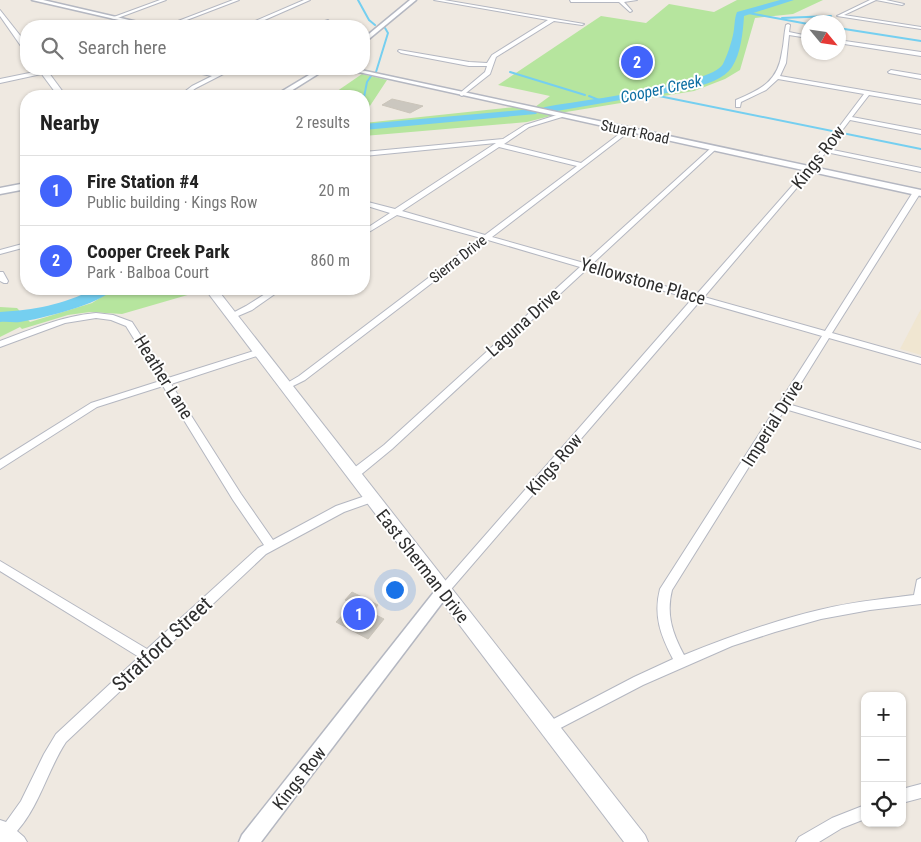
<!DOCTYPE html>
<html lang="en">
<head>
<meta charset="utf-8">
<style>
  :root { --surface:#fff; --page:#f6f6f6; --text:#222; --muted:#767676; --line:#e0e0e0; --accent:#4264fb }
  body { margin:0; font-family:"Roboto Condensed",sans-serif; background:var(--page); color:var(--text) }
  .controls { position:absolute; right:15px; bottom:15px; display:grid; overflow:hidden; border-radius:10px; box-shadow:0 1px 4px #0004 }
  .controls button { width:45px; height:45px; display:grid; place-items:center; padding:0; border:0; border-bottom:1px solid var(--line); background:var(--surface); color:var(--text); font:25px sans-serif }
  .compass { position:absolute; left:801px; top:15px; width:45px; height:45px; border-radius:50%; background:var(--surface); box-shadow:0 1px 4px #0004; rotate:119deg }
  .you { position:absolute; left:394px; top:589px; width:18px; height:18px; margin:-12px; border:4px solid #fff; border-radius:50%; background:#1a73e8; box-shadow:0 0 0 8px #1a73e833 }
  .badge { display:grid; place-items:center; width:32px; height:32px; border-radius:50%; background:var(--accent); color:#fff; font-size:16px; font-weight:700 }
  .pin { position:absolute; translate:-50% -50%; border:2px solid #fff; box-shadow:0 1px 5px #0006 }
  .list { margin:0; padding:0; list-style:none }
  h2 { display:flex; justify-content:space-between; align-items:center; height:65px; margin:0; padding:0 20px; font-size:21px }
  h2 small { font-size:16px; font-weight:400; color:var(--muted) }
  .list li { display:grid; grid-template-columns:32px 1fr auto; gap:15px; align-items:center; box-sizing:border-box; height:70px; padding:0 20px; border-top:1px solid var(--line) }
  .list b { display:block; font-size:19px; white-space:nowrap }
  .list p { margin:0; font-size:16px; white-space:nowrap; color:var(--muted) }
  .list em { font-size:16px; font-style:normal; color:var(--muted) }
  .icon { flex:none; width:28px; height:28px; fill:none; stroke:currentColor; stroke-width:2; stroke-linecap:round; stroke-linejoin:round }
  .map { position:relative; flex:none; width:921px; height:842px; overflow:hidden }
  .search { position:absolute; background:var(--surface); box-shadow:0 1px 4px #0004; left:20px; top:20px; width:350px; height:55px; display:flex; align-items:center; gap:12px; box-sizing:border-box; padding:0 18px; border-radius:20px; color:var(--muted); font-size:19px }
  .panel { position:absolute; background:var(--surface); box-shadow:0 1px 4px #0004; left:20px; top:90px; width:350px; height:205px; border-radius:20px }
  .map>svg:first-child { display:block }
</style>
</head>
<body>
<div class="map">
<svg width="921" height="842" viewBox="0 0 921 842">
  <rect width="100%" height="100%" fill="#efe9e1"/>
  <!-- education -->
  <polygon fill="#f0e6d1" points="921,309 921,355 900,349"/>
  <!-- green -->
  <g fill="#b6e59e">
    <polygon points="737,0 823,0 793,14 755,18 740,70 725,79 694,91 566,112 527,122 364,136 364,123 514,107 535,107 550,96 498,85 601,16 646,23 669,4 714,12"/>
    <polygon points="362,74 387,80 364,115 364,96 330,96"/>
    <polygon points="114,289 187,289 191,294 122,314 90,312 68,315 22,329 20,327 0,337 0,307 17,308 30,322 92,303"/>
  </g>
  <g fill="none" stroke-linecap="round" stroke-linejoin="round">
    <!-- stream -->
    <g stroke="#75cff0" stroke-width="2">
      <polyline points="358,0 369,20 375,25"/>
      <polyline points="743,12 808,24"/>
      <polyline points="782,18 831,16"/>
      <polyline points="838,28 921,41"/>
      <polyline points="376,72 388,33 385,28"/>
      <polyline points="510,72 585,95"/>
      <polyline points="649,94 921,149"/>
      <polyline points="589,96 599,100"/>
      <polyline points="364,97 367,82 371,76"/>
    </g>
    <!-- river -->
    <g fill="#75cff0" fill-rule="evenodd">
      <path d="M 780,0 L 794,0 L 744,16 C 743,32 741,53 732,67 C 718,90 655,94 632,98 C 603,103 574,108 545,113 L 539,110 L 545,107 C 575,101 711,86 723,64 C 727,56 731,44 733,35 C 735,27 734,19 737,12 Z"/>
      <polygon points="532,109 538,112 536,114 364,130 364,124"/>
      <path d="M 94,289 L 113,289 C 102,304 39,319 20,322 C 13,323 7,321 0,322 L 0,312 C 35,310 62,305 94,289 Z"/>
    </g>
  </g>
  <!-- building -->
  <g fill="#cbc7bf" stroke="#cbc5ba">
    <polygon points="392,99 423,106 410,113 382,105"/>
    <polygon points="352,592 378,605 372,613 384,619 368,639 336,622 353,604 345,600"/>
  </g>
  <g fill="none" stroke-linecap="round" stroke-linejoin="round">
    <defs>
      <g id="minor">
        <polygon points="160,0 166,0 115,19 111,18"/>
        <polygon points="233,0 239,0 171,26 165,26"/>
        <polygon points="304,0 310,0 260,22 274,26 267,26 253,22"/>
        <polygon points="434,0 444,0 584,24 582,25 554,21 496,57 490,74 462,96 460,95 460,93 485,72 487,66 469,66 401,53 398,51 399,50 469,62 487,63 492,55 548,20"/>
        <polygon points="570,0 637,0 624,2 632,11 630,12 619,2 571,2"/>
        <polygon points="870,0 886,0 904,4 902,5 876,0 844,15 921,27 921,29 837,16"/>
        <polygon points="328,20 330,22 315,26 309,26"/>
        <path d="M 788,24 L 790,25 L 789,32 L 808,36 L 808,38 L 789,35 L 786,63 L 780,76 L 921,100 L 921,104 L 869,95 L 852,117 L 921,130 L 921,134 L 850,120 L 828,149 L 921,168 L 921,172 L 826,152 L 812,170 L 704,297 L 825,331 L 913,192 L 919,191 L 921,192 L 832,333 L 921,358 L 921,364 L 829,338 L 788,404 L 921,443 L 921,449 L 785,409 L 672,590 C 666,614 672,633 684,655 C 728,637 773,621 819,610 C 850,602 882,599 914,595 L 917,580 L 921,578 L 921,604 L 870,610 L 821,619 L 775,632 L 732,646 L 643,685 L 549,734 L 544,732 L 542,728 L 544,724 L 634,677 L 673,659 C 661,636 653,616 660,589 L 822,336 L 700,301 L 447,594 L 443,596 L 439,594 L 437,591 L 439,588 L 692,299 L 587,269 L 392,449 L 358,477 L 350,477 L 349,474 L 350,471 L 384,445 L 580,267 L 488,240 L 305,380 L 287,389 L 282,386 L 299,376 L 481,238 L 397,215 L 364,235 L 364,230 L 390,213 L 364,205 L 364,201 L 395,209 L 496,143 L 364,156 L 364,152 L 503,139 L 525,125 L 560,114 L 563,116 L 562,117 L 529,127 L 504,144 L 581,163 L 626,129 L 630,129 L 630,131 L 492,237 L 584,263 L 711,148 L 715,148 L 715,150 L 591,265 L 696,295 L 808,168 L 864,94 L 778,79 L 766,90 L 741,102 L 740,107 L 736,107 L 736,100 C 761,89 778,82 782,52 C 784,43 784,34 786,25 ZM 499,147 L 577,166 L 485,235 L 402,211 Z"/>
        <polygon points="838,40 921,52 921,56 838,43"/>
        <polygon points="226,69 233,69 196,88 185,96 179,96 192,86 212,76 197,73 197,71 217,74"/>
        <polygon points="44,70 46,71 46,73 0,83 0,79"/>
        <polygon points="891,70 921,75 921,79 889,73 888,72"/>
        <polygon points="26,243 26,247 0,254 0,250"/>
        <polygon points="0,272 3,272 8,281 7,283 4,283 0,281"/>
        <polygon points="273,289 282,289 252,310 231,319 227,316 246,306"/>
        <path d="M 96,313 L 113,315 L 132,322 L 168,378 L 257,350 L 263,350 L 265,352 L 263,354 L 171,384 L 241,494 L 273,540 L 336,506 L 371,494 L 375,495 L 376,498 L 375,501 L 344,512 L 266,554 L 66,742 C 47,771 40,805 17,831 L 24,837 L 27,842 L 0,842 L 0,820 L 6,822 L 21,801 L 44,754 L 56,734 L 139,657 L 0,571 L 0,561 L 147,649 L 258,548 L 264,545 L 233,500 L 163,386 L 97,407 L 0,469 L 0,460 L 91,403 L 160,381 L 126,326 L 111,320 L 96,318 L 65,323 L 0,347 L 0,341 C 32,329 62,316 96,313 Z"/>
        <polygon points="921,784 921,798 902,803 902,789"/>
        <polygon points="865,805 865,819 842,828 819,842 796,842 799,837 832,818"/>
      </g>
      <g id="tertiary">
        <polygon points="32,0 43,0 155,26 145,26"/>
        <polygon points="410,0 416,0 364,43 364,38"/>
        <polygon points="319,69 326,69 283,96 274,96"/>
        <polygon points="345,69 356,69 921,190 921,196"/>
        <polygon points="26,183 26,189 0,194 0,188"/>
        <polygon points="443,585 448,587 451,591 448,595 261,842 239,842 242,835 438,587"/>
      </g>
      <g id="secondary">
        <polygon points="0,10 26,43 26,49 23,49 0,16"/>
        <polygon points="38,69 46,69 66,96 58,96"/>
        <polygon points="205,289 217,289 645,835 648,842 624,842"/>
      </g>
    </defs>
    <!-- minor casing -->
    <use href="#minor" stroke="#b4b7c1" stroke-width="2"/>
    <!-- tertiary casing -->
    <use href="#tertiary" stroke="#b4b7c1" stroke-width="3"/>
    <!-- secondary casing -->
    <use href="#secondary" stroke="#b4b7c1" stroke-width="2"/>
    <!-- minor -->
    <use href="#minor" fill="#fff" fill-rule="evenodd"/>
    <!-- tertiary -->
    <use href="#tertiary" fill="#fff" fill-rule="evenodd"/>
    <!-- secondary -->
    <use href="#secondary" fill="#fff" fill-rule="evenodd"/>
  </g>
  <g text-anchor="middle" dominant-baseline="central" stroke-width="4" stroke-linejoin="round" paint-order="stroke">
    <!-- far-street labels -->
    <g font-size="15" fill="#2e2e2e" stroke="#fff">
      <text transform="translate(635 132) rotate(12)">Stuart Road</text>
      <text transform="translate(458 259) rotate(-38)">Sierra Drive</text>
    </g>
    <!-- far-water labels -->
    <g font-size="16" font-style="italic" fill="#0d6fa3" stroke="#fff">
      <text transform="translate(661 89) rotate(-12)">Cooper Creek</text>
    </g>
    <!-- street labels -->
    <g font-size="18" fill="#2e2e2e" stroke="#fff">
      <text transform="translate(818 157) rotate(-52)">Kings Row</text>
      <text transform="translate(643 281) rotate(16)">Yellowstone Place</text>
      <text transform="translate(523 322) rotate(-42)">Laguna Drive</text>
      <text transform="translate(164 377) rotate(58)">Heather Lane</text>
      <text transform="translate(772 423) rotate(-58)">Imperial Drive</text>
      <text transform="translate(554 464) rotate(-49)">Kings Row</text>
      <text transform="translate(423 566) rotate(52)">East Sherman Drive</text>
      <text transform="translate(299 778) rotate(-52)">Kings Row</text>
    </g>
    <!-- near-street labels -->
    <g font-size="21" fill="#2e2e2e" stroke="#fff">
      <text transform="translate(162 644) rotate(-43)">Stratford Street</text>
    </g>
  </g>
</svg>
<div class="controls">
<button>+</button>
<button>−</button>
<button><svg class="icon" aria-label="locate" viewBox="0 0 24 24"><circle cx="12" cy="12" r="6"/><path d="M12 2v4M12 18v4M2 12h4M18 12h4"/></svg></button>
</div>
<svg class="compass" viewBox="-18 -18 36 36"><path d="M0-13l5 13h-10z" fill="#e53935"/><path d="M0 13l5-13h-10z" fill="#767676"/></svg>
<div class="you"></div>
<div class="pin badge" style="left:359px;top:614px">1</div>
<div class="pin badge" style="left:637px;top:62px">2</div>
<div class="search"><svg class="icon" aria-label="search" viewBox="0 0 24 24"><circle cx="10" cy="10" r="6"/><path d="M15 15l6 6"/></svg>Search here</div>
<section class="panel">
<h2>Nearby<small>2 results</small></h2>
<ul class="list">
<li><span class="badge">1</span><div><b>Fire Station #4</b><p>Public building · Kings Row</p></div><em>20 m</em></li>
<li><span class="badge">2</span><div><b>Cooper Creek Park</b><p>Park · Balboa Court</p></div><em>860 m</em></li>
</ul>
</section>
</div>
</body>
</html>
